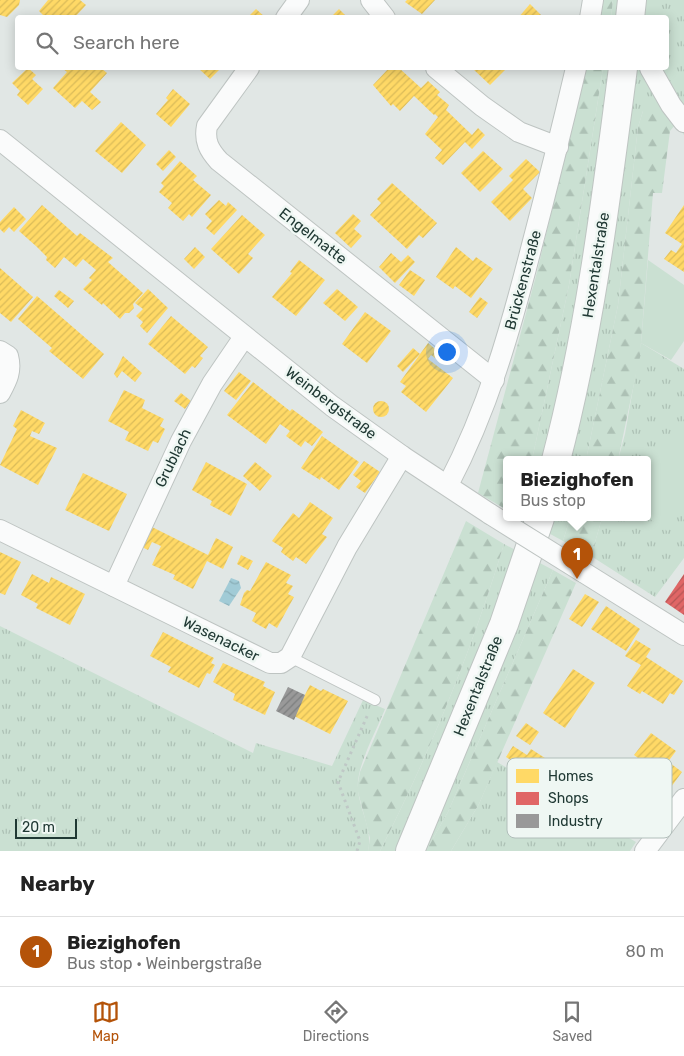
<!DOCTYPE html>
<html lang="en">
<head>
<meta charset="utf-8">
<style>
  :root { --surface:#fff; --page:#f2f2f2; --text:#222; --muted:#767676; --line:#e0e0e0; --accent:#b45309 }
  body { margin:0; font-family:Rubik,sans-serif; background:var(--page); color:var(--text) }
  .scale { position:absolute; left:15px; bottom:12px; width:62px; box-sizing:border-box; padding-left:5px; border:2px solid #203934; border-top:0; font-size:14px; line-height:18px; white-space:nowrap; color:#203934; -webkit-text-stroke:4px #eff7f3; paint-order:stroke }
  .you { position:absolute; left:446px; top:351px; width:18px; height:18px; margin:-12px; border:4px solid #fff; border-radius:50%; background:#1a73e8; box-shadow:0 0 0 8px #1a73e833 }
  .badge { display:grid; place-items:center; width:32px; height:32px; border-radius:50%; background:var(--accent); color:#fff; font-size:16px; font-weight:700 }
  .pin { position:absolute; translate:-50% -41px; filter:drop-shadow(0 1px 2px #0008) }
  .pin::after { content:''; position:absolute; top:26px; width:18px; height:15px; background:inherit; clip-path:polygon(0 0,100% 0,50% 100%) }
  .popup { position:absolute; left:503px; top:456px; width:148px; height:65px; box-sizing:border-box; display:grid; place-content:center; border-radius:5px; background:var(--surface); filter:drop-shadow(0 1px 4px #0005); font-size:16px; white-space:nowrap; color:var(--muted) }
  .popup b { font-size:19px; color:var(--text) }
  .popup::after { content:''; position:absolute; left:50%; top:100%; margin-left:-10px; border:10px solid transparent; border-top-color:var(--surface) }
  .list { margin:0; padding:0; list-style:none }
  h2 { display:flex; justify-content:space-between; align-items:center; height:65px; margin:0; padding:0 20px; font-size:21px }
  h2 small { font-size:16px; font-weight:400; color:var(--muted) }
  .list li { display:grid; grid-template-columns:32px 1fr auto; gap:15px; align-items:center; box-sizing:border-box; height:70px; padding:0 20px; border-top:1px solid var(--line) }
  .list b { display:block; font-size:19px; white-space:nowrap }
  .list p { margin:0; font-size:16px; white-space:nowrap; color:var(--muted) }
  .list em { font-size:16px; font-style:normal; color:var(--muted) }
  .icon { flex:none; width:28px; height:28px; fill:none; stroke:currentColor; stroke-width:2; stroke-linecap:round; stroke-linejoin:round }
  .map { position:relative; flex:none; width:684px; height:851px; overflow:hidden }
  .search { position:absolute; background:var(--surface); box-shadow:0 2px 12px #0003; left:15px; right:15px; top:15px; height:55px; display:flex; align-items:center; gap:12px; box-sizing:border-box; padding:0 18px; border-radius:5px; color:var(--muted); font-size:19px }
  .sheet { height:135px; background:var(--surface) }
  nav { display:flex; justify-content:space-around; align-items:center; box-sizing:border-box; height:70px; border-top:1px solid var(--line); background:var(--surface); font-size:14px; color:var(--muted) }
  nav a { display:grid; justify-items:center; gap:2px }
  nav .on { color:var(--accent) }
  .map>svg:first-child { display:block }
</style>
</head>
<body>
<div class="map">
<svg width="684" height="851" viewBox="0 0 684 851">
  <defs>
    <pattern id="grass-tufts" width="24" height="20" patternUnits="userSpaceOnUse" patternTransform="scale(1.25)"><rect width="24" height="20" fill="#cae0d2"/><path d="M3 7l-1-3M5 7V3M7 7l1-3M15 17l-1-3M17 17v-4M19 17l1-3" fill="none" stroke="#adc1b5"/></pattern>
    <pattern id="forest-firs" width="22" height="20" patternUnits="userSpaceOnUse" patternTransform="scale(1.25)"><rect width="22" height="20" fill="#cae0d2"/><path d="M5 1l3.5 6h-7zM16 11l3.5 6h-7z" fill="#adc1b5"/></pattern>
    <pattern id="water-waves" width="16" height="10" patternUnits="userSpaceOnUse" patternTransform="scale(1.25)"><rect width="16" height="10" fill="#a1cbd6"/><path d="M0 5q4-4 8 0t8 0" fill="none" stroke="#8aafb8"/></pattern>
    <pattern id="homes-hatch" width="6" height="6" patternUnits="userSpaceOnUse" patternTransform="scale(1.25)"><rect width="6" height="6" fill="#ffd966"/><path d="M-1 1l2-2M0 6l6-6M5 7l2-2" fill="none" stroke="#dabb59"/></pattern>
    <pattern id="shops-hatch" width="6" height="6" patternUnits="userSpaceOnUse" patternTransform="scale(1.25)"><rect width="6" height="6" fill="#e06666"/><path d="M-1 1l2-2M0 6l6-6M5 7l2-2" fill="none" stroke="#b55555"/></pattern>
    <pattern id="industry-hatch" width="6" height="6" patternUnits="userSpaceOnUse" patternTransform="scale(1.25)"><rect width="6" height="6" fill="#999"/><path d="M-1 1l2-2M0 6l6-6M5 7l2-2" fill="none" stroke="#7c7e7e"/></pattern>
  </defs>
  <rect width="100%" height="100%" fill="#e1e7e5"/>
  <!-- grass -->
  <g fill="url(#grass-tufts)">
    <polygon points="613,0 684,0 684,135 668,112 643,111 638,127 618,305 586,460 532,460 569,285 603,68 666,68 666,18 611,17"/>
    <polygon points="641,343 684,369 684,558 655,597 591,556 602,518 647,518 647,460 618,460 625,434"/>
    <polygon points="521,518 570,518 563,541"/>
    <path d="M 504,544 L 553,570 L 448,812 L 426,851 L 380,851 C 430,752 472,650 504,544 Z"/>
    <path d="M 0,626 L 253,753 L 256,743 L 332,766 L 363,700 L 385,709 C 377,730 355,768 358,790 C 360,811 373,830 368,851 L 0,851 Z"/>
    <polygon points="497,762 636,842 630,851 451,851 479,804"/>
  </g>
  <!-- forest -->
  <g fill="url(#forest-firs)">
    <polygon points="602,0 613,0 611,17 598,18"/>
    <polygon points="586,68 603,68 569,285 532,460 507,460 507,510 478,493 537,272"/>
    <polygon points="654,109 668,112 676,124 670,131 662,193 653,193 640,355 618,460 586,460 618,305 638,127 643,111"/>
    <polygon points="570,518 602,518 591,556 563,541"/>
    <path d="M 466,521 L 504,544 C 472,650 430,752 380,851 L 368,851 L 370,838 L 357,788 L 360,772 Z"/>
    <polygon points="553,570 576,583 479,804 451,851 426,851 448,812"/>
  </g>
  <!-- garden -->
  <g fill="#cae0d2">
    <polygon points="648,260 684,285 684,341 671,360 641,343"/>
    <polygon points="678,423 684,427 684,507 667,531 647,517 647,466"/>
  </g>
  <!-- water -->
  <polygon fill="url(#water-waves)" points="231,578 239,581 241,588 229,606 219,601"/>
  <!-- homes -->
  <g fill="url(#homes-hatch)">
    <polygon points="0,0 20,0 19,5 7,17 0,15"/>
    <polygon points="48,0 80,0 86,5 74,18 46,18 39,11"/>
    <polygon points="407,0 435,0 422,14 405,2"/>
    <polygon points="530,4 544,18 518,18"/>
    <polygon points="256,9 266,18 247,18"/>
    <polygon points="339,9 348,18 330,18"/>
    <polygon points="28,68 36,75 32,79 43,89 28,105 17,95 20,91 12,83"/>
    <polygon points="62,68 101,68 107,73 90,92 101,102 92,110 82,101 75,108 53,88 67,72"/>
    <polygon points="198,68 221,68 210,79"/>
    <polygon points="389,68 399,68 421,88 428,81 440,92 437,95 449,105 446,110 472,135 478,128 485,135 472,149 465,142 443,165 435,158 442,150 425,134 438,117 435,114 434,115 414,96 400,111 393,104 391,106 373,85"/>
    <polygon points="472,68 507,68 490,85"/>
    <polygon points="173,89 190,104 171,127 156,114 168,100 166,98"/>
    <polygon points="121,122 146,145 122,173 95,151"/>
    <polygon points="169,150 176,157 163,171 156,164"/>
    <polygon points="483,151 503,169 480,192 461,173"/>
    <polygon points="526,159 540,172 523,189 532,198 510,221 491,202 513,180 509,176"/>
    <polygon points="180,161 197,176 193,180 211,195 192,217 189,214 183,221 168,208 172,203 159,192 164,186 161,183"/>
    <polygon points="392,183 437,223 423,238 419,235 407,249 370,215 381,203 377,199"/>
    <polygon points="219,200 226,206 228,202 237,210 214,235 206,228 212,221 205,214"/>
    <polygon points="42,205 77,236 80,233 113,258 108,262 143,293 133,304 134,308 129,313 125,313 120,319 103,303 102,305 83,289 92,280 89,278 96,270 83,259 76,267 64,257 55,268 46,260 47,257 37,247 19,231"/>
    <polygon points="684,205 684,272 664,259 671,250 676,253 682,244 665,233"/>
    <polygon points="14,207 26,219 14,232 9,227 4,233 0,229 0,222"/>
    <polygon points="353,214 361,221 354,229 362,236 351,248 335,233"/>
    <polygon points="242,215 265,235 248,254 253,258 239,274 211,249"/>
    <polygon points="195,247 205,257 194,269 184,259"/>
    <polygon points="456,247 473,261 476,257 493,269 471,298 455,286 453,289 436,277"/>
    <polygon points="391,253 401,262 408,255 415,262 395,283 379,267"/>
    <polygon points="299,260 325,280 296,316 272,297 292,273 290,272"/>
    <polygon points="0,268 33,297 11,322 0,313"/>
    <polygon points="410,270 425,280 414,296 399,285"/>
    <polygon points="148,289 168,308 147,333 140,326 143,322 136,316 143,309 135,303"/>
    <polygon points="337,289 358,307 345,321 323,303"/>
    <polygon points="59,290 74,301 68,308 54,296"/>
    <polygon points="37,296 104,354 83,379 49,351 52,348 18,319"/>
    <polygon points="480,297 488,303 477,318 469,312"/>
    <polygon points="365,312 391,331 367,363 342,344"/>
    <polygon points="171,316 208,347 200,356 203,358 195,368 192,366 185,374 148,344"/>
    <polygon points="428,343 440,353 435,358 431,355 428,359 453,378 426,412 401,392 406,386 400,382"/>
    <polygon points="413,348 420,354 403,372 397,366"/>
    <polygon points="123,356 142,373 135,382 122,371 117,378 114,374"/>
    <polygon points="239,372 251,381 236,400 224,391"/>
    <polygon points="253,382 290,411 292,409 323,432 312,446 305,441 301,447 286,436 290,431 280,424 266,444 227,415"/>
    <polygon points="124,390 145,400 142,408 164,419 160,426 165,429 158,443 153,441 148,451 125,440 129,432 108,421"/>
    <polygon points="181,393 191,401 185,409 174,401"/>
    <circle cx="381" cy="409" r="8"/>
    <polygon points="21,410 45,423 39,434 32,431 30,436 57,448 38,485 0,465 17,429 13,426"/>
    <polygon points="322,436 359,462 339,490 321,477 320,480 301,468"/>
    <polygon points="364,461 380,472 365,493 356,487 361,481 353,475"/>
    <polygon points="206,462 247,484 231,516 210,505 212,501 192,490"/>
    <polygon points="255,462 272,476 260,491 243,476"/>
    <polygon points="83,473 127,494 109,531 65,510"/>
    <polygon points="310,502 333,518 322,534 327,537 306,564 296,557 293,561 281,552 283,548 272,541 293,513 299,518"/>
    <polygon points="152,527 208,555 216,538 233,547 223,569 207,561 193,589 173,579 175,575 152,565 161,546 152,542 148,550 142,547"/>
    <polygon points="0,552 21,562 5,595 0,593"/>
    <polygon points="241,555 253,561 248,570 237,564"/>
    <polygon points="266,562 291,575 286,583 293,586 288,594 294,597 277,628 269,623 266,629 252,621 256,613 240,605 244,593 247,590 250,591"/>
    <polygon points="32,574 49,583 51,577 85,594 70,625 36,608 38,604 21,595"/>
    <polygon points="585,594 599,602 582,627 569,619"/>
    <polygon points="606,606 640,629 626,651 591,629"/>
    <polygon points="163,632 214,658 211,663 215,665 210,674 207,673 199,688 168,672 171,667 150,656"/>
    <polygon points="636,640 651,649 646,657 683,681 674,695 670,693 663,704 642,691 640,694 627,686 641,665 625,656"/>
    <polygon points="223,663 265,682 263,686 275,692 265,715 233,700 235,694 213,682"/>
    <polygon points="573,669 595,683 565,728 543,713"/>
    <polygon points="310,685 321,691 323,689 348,701 330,734 294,716"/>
    <polygon points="526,723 539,732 530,745 516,736"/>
    <polygon points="651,733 676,751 647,790 633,780 646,764 634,755"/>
    <polygon points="513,746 527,755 531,749 545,758 540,764 536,761 529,772 506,757"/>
    <polygon points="670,763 682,772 658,805 646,796"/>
  </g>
  <!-- shops -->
  <polygon fill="url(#shops-hatch)" points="684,574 684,615 665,602"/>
  <!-- industry -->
  <polygon fill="url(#industry-hatch)" points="288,687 305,695 294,720 276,711"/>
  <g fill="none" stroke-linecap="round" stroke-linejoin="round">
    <defs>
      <polyline id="service" points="290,657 375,700"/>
      <g id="minor">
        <polyline points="371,0 385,18"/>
        <polyline points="286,18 299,0"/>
        <polyline points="590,18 593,0"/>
        <path d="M 249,68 L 207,126 C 204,141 209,150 219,161 L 494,380"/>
        <polyline points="436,68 482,106 519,132 558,147"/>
        <polyline points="650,68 671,105 684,122"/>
        <polyline points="0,140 332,406 402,456 490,514"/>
        <path d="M 0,351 L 8,356 C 12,371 7,380 0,393"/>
        <path d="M 448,485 C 488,409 510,331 531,249 C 547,188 562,128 576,68"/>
        <polyline points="0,530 270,663 281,663 290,657 347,547 402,456"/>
        <polyline points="583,572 684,635"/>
        <polyline points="114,586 181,441 212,384 244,337"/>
        <polyline points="645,851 684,799"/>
      </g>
      <g id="secondary">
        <polyline points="630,18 632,0"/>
        <path d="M 556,460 C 590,331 606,199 623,68"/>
        <polyline points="410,851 504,624 540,518"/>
      </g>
    </defs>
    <!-- service casing -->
    <use href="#service" stroke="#bec4c2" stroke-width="12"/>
    <!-- minor casing -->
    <use href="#minor" stroke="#bec4c2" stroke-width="22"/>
    <!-- secondary casing -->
    <use href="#secondary" stroke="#bec5c2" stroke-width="30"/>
    <!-- path -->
    <polyline stroke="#bfc8c6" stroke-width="3" stroke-dasharray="2.5 4" stroke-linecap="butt" points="357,851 360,841 338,782 368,714"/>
    <!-- service -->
    <use href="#service" stroke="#fafbfb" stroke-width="10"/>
    <!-- minor -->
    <use href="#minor" stroke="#fafbfb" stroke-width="20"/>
    <!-- secondary -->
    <use href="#secondary" stroke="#fafbfb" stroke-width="28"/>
    <defs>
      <polyline id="minor-bridge" points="490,514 583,572"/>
    </defs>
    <!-- minor-bridge casing -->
    <use href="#minor-bridge" stroke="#bec4c2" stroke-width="22" stroke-linecap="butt"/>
    <!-- minor-bridge -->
    <use href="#minor-bridge" stroke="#fafbfb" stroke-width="20"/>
  </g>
  <g text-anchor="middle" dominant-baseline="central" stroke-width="5" stroke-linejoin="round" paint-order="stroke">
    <!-- street labels -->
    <g font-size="15" fill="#203934" stroke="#eff7f3">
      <text transform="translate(313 236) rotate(38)">Engelmatte</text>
      <text transform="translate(596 265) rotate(-81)">Hexentalstraße</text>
      <text transform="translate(523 280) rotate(-75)">Brückenstraße</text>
      <text transform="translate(331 403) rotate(37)">Weinbergstraße</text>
      <text transform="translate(173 458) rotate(-64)">Grublach</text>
      <text transform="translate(221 639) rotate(26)">Wasenacker</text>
      <text transform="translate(478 686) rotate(-68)">Hexentalstraße</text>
    </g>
  </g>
  <!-- legend -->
  <rect x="507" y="758" width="165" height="80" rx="8" fill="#eff7f3" stroke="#b1beba" stroke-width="1"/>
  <rect x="516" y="769" width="23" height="14" fill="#ffd966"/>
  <rect x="516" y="792" width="23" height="13" fill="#e06666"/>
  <rect x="516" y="814" width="23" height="14" fill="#999"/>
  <g font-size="14" fill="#203934">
    <text x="548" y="781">Homes</text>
    <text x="548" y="803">Shops</text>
    <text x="548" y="826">Industry</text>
  </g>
</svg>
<div class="scale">20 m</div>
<div class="you"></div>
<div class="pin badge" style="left:577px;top:579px">1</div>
<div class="popup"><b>Biezighofen</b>Bus stop</div>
<div class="search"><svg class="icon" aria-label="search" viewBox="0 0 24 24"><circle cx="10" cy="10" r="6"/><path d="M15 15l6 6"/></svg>Search here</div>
</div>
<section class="sheet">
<h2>Nearby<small></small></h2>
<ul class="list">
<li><span class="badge">1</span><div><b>Biezighofen</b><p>Bus stop · Weinbergstraße</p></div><em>80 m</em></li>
</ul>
</section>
<nav>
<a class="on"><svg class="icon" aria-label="map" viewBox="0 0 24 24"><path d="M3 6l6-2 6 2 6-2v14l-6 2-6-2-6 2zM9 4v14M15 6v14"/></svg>Map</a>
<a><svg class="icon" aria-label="directions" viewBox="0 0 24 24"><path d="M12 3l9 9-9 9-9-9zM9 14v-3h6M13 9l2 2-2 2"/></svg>Directions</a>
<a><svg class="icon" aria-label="saved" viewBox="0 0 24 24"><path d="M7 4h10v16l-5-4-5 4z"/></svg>Saved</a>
</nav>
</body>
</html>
